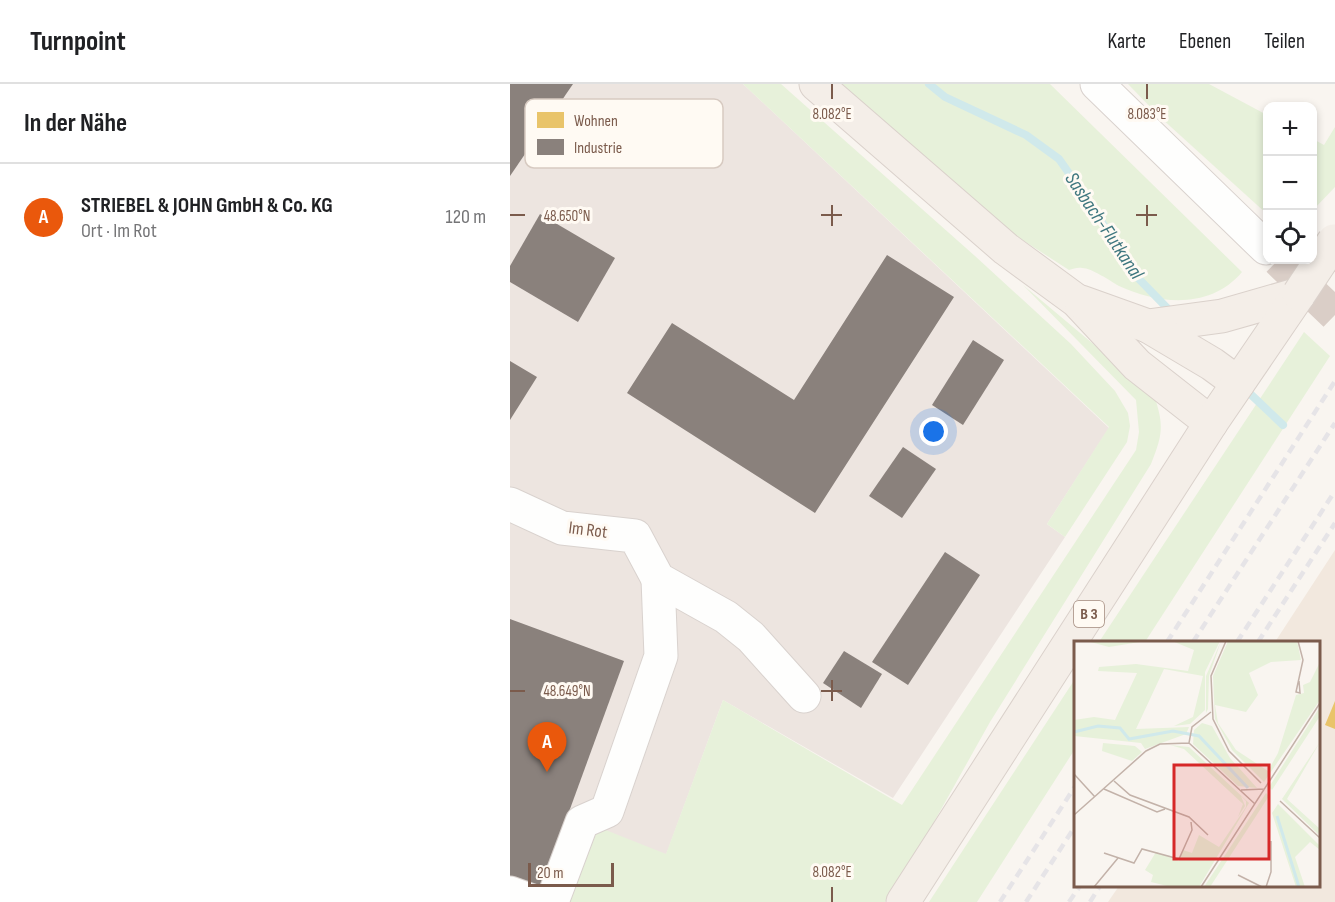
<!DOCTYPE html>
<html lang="de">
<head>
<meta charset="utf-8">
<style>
  :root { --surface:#fff; --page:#f2f2f2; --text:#202124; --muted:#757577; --line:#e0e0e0; --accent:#ea580c }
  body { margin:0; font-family:"Sofia Sans Condensed",sans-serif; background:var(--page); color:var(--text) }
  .controls { position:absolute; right:18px; top:18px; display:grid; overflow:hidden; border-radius:12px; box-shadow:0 3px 9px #0003 }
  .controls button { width:54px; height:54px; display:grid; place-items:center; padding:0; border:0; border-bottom:2px solid var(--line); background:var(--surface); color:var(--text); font:30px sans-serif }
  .scale { position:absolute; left:18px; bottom:15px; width:86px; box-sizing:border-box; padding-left:6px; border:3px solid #7b5b4c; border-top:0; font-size:16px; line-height:21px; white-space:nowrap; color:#7b5b4c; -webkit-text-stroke:4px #fffaf3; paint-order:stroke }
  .you { position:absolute; left:424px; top:348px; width:21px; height:21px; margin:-15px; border:4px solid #fff; border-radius:50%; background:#1a73e8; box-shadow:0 0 0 9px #1a73e833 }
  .badge { display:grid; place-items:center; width:39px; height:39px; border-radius:50%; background:var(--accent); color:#fff; font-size:20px; font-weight:700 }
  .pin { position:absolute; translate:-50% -50px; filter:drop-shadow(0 2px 3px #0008) }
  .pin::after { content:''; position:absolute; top:32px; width:21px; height:18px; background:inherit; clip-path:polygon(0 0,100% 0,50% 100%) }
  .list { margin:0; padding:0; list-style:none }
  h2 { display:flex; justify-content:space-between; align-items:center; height:78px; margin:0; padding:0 24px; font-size:26px }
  h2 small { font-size:20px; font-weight:400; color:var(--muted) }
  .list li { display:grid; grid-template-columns:39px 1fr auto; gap:18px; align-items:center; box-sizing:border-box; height:108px; padding:0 24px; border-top:2px solid var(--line) }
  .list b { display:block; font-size:22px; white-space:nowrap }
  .list p { margin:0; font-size:20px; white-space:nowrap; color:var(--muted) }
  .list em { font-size:20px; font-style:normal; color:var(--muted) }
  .icon { flex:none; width:33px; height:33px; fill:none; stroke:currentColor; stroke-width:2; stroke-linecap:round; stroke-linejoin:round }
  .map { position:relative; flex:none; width:825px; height:818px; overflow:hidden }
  header { display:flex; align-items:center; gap:36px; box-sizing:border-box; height:84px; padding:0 30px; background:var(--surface); border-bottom:2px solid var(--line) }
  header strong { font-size:28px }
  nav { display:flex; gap:33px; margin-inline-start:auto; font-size:21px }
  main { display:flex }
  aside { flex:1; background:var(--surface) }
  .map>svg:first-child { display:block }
</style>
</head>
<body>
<header>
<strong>Turnpoint</strong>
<nav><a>Karte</a><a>Ebenen</a><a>Teilen</a></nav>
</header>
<main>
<aside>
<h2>In der Nähe<small></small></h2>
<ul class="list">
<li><span class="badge">A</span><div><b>STRIEBEL &amp; JOHN GmbH &amp; Co. KG</b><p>Ort · Im Rot</p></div><em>120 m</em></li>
</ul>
</aside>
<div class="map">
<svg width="825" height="818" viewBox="0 0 825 818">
  <rect width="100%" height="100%" fill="#f9f5f0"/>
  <!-- residential -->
  <polygon fill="#f2e8de" points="825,466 825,818 598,818 609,802 808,802 808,558 765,558"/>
  <!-- industrial -->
  <polygon fill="#ede5e0" points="0,0 233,0 599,344 537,440 555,453 383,714 213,616 156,771 0,818"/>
  <!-- green -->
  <g fill="#e7f1da">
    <polygon points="233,0 271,0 465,172 561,260 605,307 618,329 620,342 617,358 555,453 537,440 599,343"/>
    <path d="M 328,0 L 540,0 L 732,188 C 701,225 650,221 609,202 C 600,197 582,184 572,184 C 568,183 563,185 559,186 L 500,148 Z"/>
    <polygon points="618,0 699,0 757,31 757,130 650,33"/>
    <polygon points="825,43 825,103 803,126 803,55 814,61"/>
    <path d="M 513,201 L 644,311 C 654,341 653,350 641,380 L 480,638 L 415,754 L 375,818 L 52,818 L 78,739 L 156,770 L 213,616 L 392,721 L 626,366 L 629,348 L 626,316 Z"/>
    <polygon points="794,248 820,272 635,558 589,558"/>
    <polygon points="565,595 565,665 467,818 419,818"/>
  </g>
  <!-- homes -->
  <polygon fill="#e9c46a" points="825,617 825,645 815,641"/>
  <!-- industry -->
  <g fill="#8a817c">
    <polygon points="0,0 63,0 0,92"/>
    <polygon points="30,130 105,174 68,238 0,198 0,182"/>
    <polygon points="377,171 444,213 305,429 117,309 162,239 284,316"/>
    <polygon points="463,256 494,276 453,341 422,321"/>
    <polygon points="0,277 27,293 0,336"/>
    <polygon points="393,363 426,385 392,434 359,412"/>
    <polygon points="435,468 470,491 398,601 362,578"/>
    <polygon points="0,535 114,577 29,810 0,799"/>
    <polygon points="334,567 372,590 351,624 313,599"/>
  </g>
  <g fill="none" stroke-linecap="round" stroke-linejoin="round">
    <!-- stream -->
    <g stroke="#d0e9eb" stroke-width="8">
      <polyline points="419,0 435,13 516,51 549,75 577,115 627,193 663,230"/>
      <polyline points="734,304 773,341"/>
    </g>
    <!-- minor-tunnel -->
    <polyline stroke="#dacec7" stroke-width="33" stroke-dasharray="33 16" stroke-linecap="butt" points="768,176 825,231"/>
    <defs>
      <g id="minor">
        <polyline points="587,0 756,164"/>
        <polyline points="0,420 52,444 125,452 148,495 216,533 241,553 294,612"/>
        <polyline points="0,809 25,818"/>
        <polyline points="42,818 72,738 97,727 151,572 148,495"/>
      </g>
      <g id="major">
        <polyline points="306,0 496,165 567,217 627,281 701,339"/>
        <polyline points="571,218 638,242 712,232 789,210"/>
        <polyline points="638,242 702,280 728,299"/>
        <polyline points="393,818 701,339 789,210"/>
      </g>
    </defs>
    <!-- minor casing -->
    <use href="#minor" stroke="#d9d2ce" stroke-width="35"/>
    <!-- major casing -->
    <use href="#major" stroke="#dad1cb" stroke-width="35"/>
    <!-- minor -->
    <use href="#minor" stroke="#fefefd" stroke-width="33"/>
    <!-- major -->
    <use href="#major" stroke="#f4eee8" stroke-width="33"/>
    <!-- rail -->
    <g stroke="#e6e4e7" stroke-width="4.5" stroke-dasharray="9 6" stroke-linecap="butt">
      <polyline points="657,558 825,297"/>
      <polyline points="683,558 825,339"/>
      <polyline points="727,558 825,407"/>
      <polyline points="748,558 825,439"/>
      <polyline points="490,818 566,701"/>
      <polyline points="516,818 566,741"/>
      <polyline points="559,818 570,802"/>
      <polyline points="580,818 590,802"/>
    </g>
    <defs>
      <polyline id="major-bridge" points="789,210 824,157"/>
    </defs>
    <!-- major-bridge casing -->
    <use href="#major-bridge" stroke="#dad1cb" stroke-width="35" stroke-linecap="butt"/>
    <!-- major-bridge -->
    <use href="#major-bridge" stroke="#f4eee8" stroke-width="33"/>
  </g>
  <!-- ticks -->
  <path fill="none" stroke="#7b5b4c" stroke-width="2" d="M 322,0 L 322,15M 637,0 L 637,15M 322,121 L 322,142M 637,121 L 637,142M 0,131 L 15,131M 311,131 L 332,131M 626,131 L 647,131M 322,596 L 322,617M 0,607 L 15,607M 311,607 L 332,607M 322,803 L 322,818"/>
  <g text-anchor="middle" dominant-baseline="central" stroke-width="6" stroke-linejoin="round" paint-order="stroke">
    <!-- shield labels -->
    <rect fill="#fffaf3" stroke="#a38b7e" stroke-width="1.5" x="564" y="517" width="30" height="26" rx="4.5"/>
    <g font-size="16" font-weight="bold" fill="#7b5b4c">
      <text x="579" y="530">B 3</text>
    </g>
    <!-- street labels -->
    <g font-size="18" fill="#7b5b4c" stroke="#fffaf3">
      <text transform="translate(78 446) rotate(7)">Im Rot</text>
    </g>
    <!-- water labels -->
    <g font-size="20" font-style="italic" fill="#3f777f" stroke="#fffaf3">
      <text transform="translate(594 142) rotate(56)">Sasbach-Flutkanal</text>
    </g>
  </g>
  <!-- overview -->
  <g transform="translate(564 557)">
    <rect width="246" height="246" fill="#f9f5f0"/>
    <path d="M 13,0 L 72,0 L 35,6 ZM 98,0 L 146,0 L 131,31 L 131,69 L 116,83 L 100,85 L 119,76 L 129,35 L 90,28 L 62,88 L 115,86 L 112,93 L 71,108 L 67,102 L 0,95 L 0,79 L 20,76 L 41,79 L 63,32 L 24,30 L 25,26 L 62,23 L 114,30 L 120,9 ZM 147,0 L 135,35 L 134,68 L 132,72 L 132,35 ZM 154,0 L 223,0 L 227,19 L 197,21 L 175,32 L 184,54 L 172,71 L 141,64 L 144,82 L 162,109 L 194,130 L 204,112 L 222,54 L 230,52 L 229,44 L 236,41 L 246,21 L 246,59 L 190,141 L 158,109 L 141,78 L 139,35 ZM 246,66 L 246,75 L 198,149 L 195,146 ZM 128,82 L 138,85 L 156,117 L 183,147 L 164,145 L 119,103 L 120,89 ZM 246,101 L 213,158 L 246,188 L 244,193 L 208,158 ZM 29,102 L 61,105 L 68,111 L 58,120 L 28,110 ZM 96,104 L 115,106 L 175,162 L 125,246 L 97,246 L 77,241 L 79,234 L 71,229 L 82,211 L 105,220 L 109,209 L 118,212 L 125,194 L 145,206 L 172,166 L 172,160 L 167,155 L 171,165 L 164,176 L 169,163 L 110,108 ZM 192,152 L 195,155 L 136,246 L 130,246 ZM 204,163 L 246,205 L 246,209 L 236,201 L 221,216 L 231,246 L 222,246 L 198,172 Z" fill="#e7f1da"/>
    <path fill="none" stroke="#d0e9eb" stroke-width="3" d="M 0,91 L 24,85 L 46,87 L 55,98 L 99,90 L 125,95 L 174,147M 203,175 L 225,246"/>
    <path fill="none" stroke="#c3b2a9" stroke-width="1.5" d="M 152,0 L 137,35 L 139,78 L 155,110 L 187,142M 224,0 L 229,19 L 222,51 L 226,52 L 225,40M 115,102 L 181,163M 0,133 L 21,156M 40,140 L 56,154 L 115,176 L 134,194M 30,148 L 83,171 L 91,168M 167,149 L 191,148M 206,160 L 246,197M 0,174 L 72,110 L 86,103 L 115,102 L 118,86 L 137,71M 30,212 L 60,222 L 68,208 L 105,218 L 118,189 L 117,181M 164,234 L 188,246M 20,246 L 44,217M 127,246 L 246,62M 192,246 L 197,231 L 197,200"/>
    <path fill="#d62828" fill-opacity="0.15" stroke="#d62828" stroke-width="3" d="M 100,124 L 195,124 L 195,218 L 100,218 Z"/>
    <rect width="246" height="246" fill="none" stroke="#7b5b4c" stroke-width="3"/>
  </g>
  <!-- legend -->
  <rect x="15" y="15" width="198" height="69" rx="9" fill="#fffaf3" stroke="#d7cac1" stroke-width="1.5"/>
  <rect x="27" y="28" width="27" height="16" fill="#e9c46a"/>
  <rect x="27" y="55" width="27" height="16" fill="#8a817c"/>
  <g font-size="16" fill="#7b5b4c">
    <text x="64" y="42">Wohnen</text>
    <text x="64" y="69">Industrie</text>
  </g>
  <g font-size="15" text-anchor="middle" fill="#7b5b4c" stroke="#fffaf3" stroke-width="6" stroke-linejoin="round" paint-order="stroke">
    <text x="322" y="35">8.082°E</text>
    <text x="637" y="35">8.083°E</text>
    <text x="57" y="137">48.650°N</text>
    <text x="57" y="612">48.649°N</text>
    <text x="322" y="793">8.082°E</text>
  </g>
</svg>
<div class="controls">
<button>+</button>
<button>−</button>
<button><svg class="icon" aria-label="locate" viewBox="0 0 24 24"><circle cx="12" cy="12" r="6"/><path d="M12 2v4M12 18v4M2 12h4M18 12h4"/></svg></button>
</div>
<div class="scale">20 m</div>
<div class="you"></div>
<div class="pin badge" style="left:37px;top:688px">A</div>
</div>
</main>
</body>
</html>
